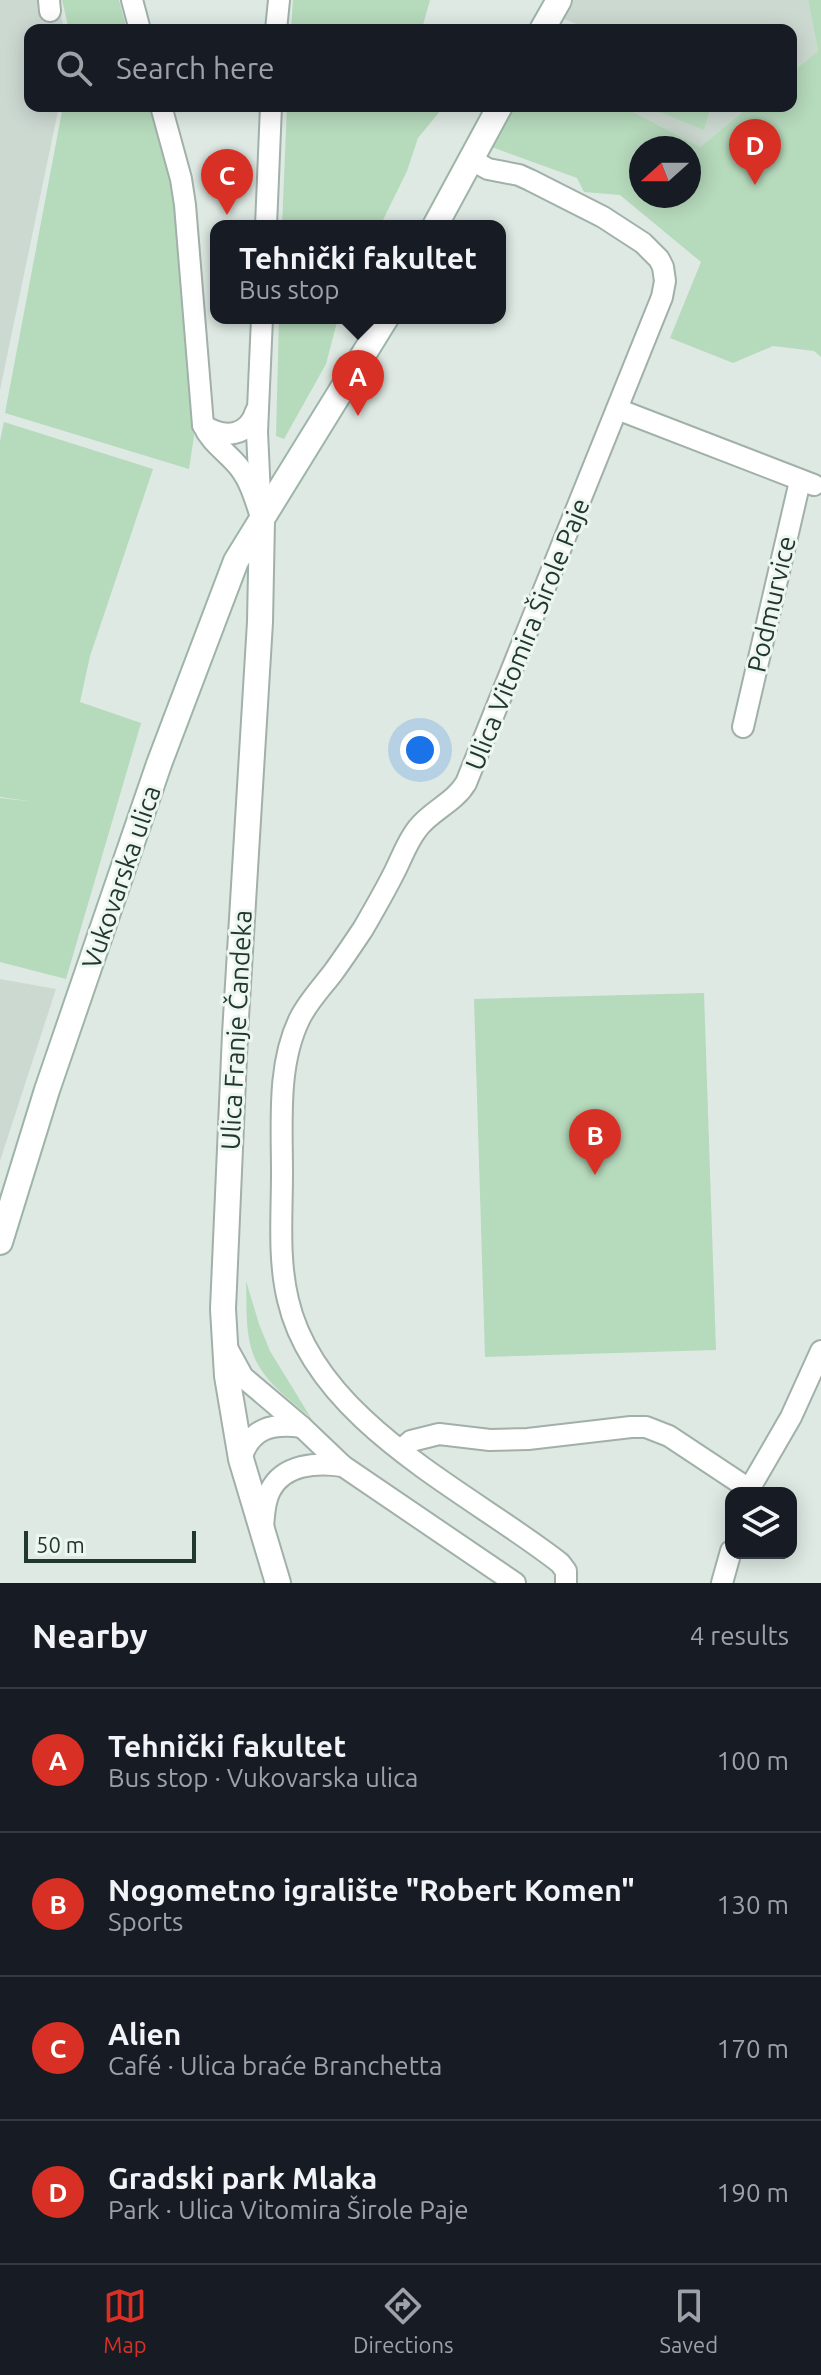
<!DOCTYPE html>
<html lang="en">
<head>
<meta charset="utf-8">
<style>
  :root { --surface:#171b24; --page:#242831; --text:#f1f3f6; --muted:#9ea1a6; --line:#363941; --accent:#d93025 }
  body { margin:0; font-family:Ubuntu,sans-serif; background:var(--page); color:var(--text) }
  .controls { position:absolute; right:24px; bottom:24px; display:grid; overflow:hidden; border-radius:16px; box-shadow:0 4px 20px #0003 }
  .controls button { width:72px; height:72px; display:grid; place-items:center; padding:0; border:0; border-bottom:2px solid var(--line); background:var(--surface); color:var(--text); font:40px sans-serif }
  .compass { position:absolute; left:629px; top:136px; width:72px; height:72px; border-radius:50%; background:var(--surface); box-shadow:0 4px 20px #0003; rotate:249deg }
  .scale { position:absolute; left:24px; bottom:20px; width:172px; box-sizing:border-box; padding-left:8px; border:4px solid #20382f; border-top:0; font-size:22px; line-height:28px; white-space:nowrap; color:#20382f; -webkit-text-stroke:6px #eef6f1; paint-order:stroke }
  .you { position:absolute; left:420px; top:750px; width:28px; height:28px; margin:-20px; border:6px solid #fff; border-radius:50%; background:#1a73e8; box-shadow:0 0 0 12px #1a73e833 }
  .badge { display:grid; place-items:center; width:52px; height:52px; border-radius:50%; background:var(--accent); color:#fff; font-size:26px; font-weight:700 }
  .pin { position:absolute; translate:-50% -66px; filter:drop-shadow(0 2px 4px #0008) }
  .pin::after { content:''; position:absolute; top:42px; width:28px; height:24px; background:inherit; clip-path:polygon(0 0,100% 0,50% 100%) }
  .popup { position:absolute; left:210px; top:220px; width:296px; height:104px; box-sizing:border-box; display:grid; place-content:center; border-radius:16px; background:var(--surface); filter:drop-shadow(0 2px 6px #0005); font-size:26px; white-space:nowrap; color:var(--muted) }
  .popup b { font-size:30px; color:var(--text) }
  .popup::after { content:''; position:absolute; left:50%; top:100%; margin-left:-16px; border:16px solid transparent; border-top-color:var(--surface) }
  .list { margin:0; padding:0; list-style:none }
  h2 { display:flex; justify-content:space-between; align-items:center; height:104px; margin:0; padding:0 32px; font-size:34px }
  h2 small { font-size:26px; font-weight:400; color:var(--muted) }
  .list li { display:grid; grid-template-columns:52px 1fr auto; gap:24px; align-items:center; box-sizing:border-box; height:144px; padding:0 32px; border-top:2px solid var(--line) }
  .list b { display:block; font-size:30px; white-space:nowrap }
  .list p { margin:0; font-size:26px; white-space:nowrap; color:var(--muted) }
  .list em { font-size:26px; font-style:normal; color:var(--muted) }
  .icon { flex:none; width:44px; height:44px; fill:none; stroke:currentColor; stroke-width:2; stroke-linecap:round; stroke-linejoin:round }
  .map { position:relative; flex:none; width:821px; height:1583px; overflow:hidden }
  .search { position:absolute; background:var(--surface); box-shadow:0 4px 20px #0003; left:24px; right:24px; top:24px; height:88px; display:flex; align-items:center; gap:20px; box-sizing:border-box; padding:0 28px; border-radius:16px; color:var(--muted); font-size:30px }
  .sheet { height:680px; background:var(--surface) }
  nav { display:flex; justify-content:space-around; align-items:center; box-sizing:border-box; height:112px; border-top:2px solid var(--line); background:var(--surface); font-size:22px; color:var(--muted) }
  nav a { display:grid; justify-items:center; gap:4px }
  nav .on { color:var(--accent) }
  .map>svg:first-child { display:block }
</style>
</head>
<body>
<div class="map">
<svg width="821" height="1583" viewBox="0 0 821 1583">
  <rect width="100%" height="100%" fill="#dee9e3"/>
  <!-- built -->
  <g fill="#ccd9d1">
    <polygon points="0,0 58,0 64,30 30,30 30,106 59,106 0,390"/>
    <polygon points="573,0 808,0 818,51 791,73 791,30 591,30 562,18"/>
    <polygon points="622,106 750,106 700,147"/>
    <polygon points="0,979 56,989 0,1161"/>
  </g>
  <!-- green -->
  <g fill="#b6dabc" fill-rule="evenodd">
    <polygon points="62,0 119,0 127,30 69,30"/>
    <polygon points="293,0 430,0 423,25 443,30 291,30"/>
    <path d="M 808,0 L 821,0 L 821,357 L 814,351 L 773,346 L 733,363 L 670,338 L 701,262 L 620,195 L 584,192 L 577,178 L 489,146 L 512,106 L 622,106 L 700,147 L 750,106 L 791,106 L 791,73 L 818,51 ZM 641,148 L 689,148 L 689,196 L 641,196 Z"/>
    <polygon points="63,106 149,106 172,179 194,436 189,469 5,413"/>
    <polygon points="287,106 436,106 441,110 418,138 407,171 380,226 282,226"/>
    <polygon points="645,106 711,106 704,130"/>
    <polygon points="279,318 338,318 326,364 284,439 276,436"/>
    <polygon points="4,422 153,469 90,656 80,702 141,723 66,979 0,962 0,798 35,802 0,797 0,441"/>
    <polygon points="704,993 716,1350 485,1357 474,999"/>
    <path d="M 246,1281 L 259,1324 L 270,1351 L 311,1418 C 289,1399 261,1380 252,1351 C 245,1330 247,1303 246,1281 Z"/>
  </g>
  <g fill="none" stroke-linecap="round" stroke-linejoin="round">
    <defs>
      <g id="minor">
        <polyline points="49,0 50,11"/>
        <polyline points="132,0 140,30"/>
        <polyline points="276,30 279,0"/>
        <path d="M 161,106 L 181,179 L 185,205 L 203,425 C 211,443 227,452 239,467 C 251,482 256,502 262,520"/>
        <path d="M 470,159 L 488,169 L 519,175 L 530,180 L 603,217 L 643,243 L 659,259 L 663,267 L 665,281 L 662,297 L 466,783 C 454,803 432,810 418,828 C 408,840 402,857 395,871 C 385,891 374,910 363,929 C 353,944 343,959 332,974 C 321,988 308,1002 300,1018 C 277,1064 282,1122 282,1173 C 282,1215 278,1259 288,1300 C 316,1422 468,1491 560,1563 L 566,1571 L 566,1583"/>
        <polyline points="266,226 271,106"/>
        <polyline points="617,409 814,485"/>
        <path d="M 203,425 C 224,439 248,437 256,411"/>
        <polyline points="260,496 257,432 262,318"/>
        <polyline points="743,727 800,481"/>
        <polyline points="226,1346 243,1377 302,1427 343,1466 515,1583"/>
        <polyline points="401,1450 411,1441 439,1434 490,1440 528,1439 631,1427 646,1427 669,1436 749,1489"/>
        <path d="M 241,1459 C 250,1428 272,1423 302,1427"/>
        <polyline points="747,1493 791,1417 821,1351"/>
        <path d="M 263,1528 C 264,1516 264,1502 270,1491 C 283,1464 317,1462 343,1466"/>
        <polyline points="722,1583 731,1551"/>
      </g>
      <polyline id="tertiary" points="262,520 260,622 235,1034 223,1309 227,1376 241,1459 278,1583"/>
      <g id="secondary">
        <polyline points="542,30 559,0"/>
        <polyline points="435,226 500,106"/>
        <polyline points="0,1242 47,1090 159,764 236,561 386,318"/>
      </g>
    </defs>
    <!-- minor casing -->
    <use href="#minor" stroke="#a1b0a9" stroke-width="24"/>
    <!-- tertiary casing -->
    <use href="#tertiary" stroke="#a1b0a9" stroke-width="28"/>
    <!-- secondary casing -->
    <use href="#secondary" stroke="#9db5a9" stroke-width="28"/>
    <!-- minor -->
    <use href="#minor" stroke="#fff" stroke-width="20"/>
    <!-- tertiary -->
    <use href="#tertiary" stroke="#fff" stroke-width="24"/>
    <!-- secondary -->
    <use href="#secondary" stroke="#fff" stroke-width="24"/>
  </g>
  <g text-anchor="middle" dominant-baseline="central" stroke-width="6" stroke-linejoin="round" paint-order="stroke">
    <!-- street labels -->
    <g font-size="26" fill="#20382f" stroke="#eef6f1">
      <text transform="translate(771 604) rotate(-77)">Podmurvice</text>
      <text transform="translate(527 634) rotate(-68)">Ulica Vitomira Širole Paje</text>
      <text transform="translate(121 877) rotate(-71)">Vukovarska ulica</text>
      <text transform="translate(236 1030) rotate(-87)">Ulica Franje Čandeka</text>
    </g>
  </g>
</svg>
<div class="controls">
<button><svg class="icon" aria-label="layers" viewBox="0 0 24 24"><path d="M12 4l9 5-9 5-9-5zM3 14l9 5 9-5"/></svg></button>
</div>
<svg class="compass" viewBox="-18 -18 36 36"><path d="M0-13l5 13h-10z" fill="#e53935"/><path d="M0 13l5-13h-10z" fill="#9ea1a6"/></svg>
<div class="scale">50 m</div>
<div class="you"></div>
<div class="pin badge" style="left:358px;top:416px">A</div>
<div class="popup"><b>Tehnički fakultet</b>Bus stop</div>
<div class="pin badge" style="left:595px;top:1175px">B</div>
<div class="pin badge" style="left:227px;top:215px">C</div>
<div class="pin badge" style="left:755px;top:185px">D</div>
<div class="search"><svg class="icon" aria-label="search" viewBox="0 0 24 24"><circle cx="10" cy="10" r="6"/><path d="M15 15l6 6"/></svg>Search here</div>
</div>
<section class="sheet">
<h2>Nearby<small>4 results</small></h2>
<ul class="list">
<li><span class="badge">A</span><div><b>Tehnički fakultet</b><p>Bus stop · Vukovarska ulica</p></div><em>100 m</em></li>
<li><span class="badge">B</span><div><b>Nogometno igralište &quot;Robert Komen&quot;</b><p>Sports</p></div><em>130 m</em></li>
<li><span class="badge">C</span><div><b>Alien</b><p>Café · Ulica braće Branchetta</p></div><em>170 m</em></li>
<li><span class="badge">D</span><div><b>Gradski park Mlaka</b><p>Park · Ulica Vitomira Širole Paje</p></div><em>190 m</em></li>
</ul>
</section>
<nav>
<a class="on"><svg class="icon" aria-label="map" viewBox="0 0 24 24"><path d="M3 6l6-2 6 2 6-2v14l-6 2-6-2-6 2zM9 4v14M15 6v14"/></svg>Map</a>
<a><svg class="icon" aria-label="directions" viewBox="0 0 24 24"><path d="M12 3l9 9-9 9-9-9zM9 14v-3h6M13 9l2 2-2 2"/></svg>Directions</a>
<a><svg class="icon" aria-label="saved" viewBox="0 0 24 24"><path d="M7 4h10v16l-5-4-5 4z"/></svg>Saved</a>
</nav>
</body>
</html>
